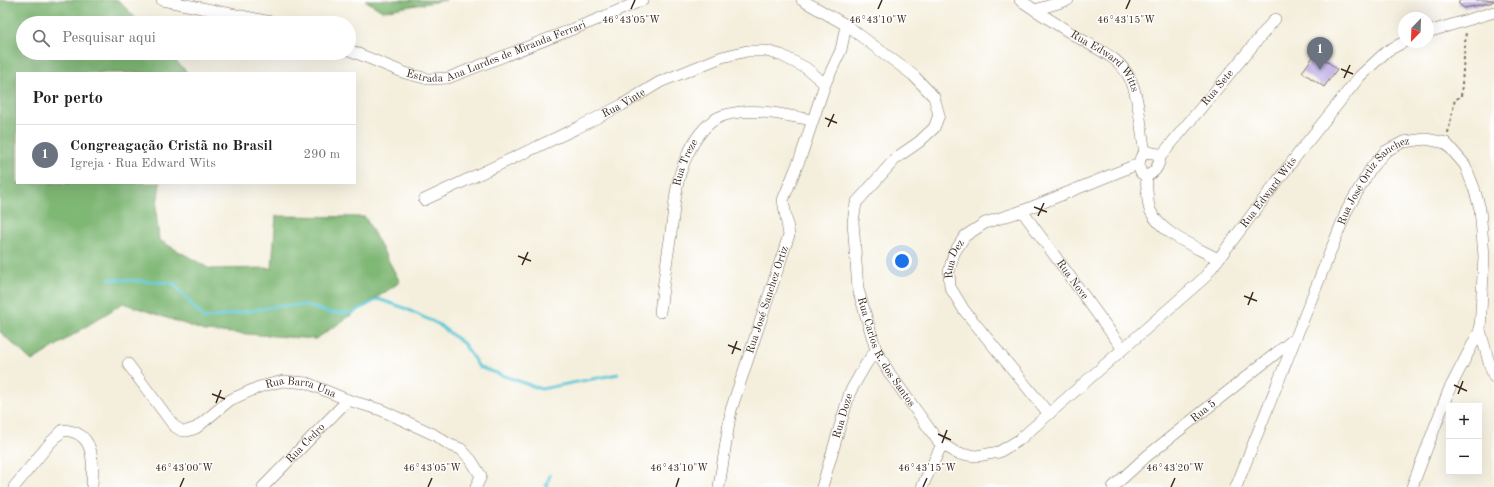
<!DOCTYPE html>
<html lang="pt">
<head>
<meta charset="utf-8">
<style>
  :root { --surface:#fff; --page:#f2f2f2; --text:#202124; --muted:#757577; --line:#e0e0e0; --accent:#b45309 }
  body { margin:0; font-family:"Old Standard TT",serif; background:var(--page); color:var(--text) }
  .controls { position:absolute; right:12px; bottom:12px; display:grid; overflow:hidden; border-radius:0px; box-shadow:0 4px 16px #0002 }
  .controls button { width:36px; height:36px; display:grid; place-items:center; padding:0; border:0; border-bottom:1px solid var(--line); background:var(--surface); color:var(--text); font:20px sans-serif }
  .compass { position:absolute; left:1398px; top:12px; width:36px; height:36px; border-radius:50%; background:var(--surface); box-shadow:0 4px 16px #0002; rotate:203deg }
  .you { position:absolute; left:902px; top:261px; width:14px; height:14px; margin:-10px; border:3px solid #fff; border-radius:50%; background:#1a73e8; box-shadow:0 0 0 6px #1a73e833 }
  .badge { display:grid; place-items:center; width:26px; height:26px; border-radius:50%; background:var(--accent); color:#fff; font-size:13px; font-weight:700 }
  .pin { position:absolute; translate:-50% -33px; filter:drop-shadow(0 1px 2px #0008) }
  .pin::after { content:''; position:absolute; top:21px; width:14px; height:12px; background:inherit; clip-path:polygon(0 0,100% 0,50% 100%) }
  .list { margin:0; padding:0; list-style:none }
  h2 { display:flex; justify-content:space-between; align-items:center; height:52px; margin:0; padding:0 16px; font-size:17px }
  h2 small { font-size:13px; font-weight:400; color:var(--muted) }
  .list li { display:grid; grid-template-columns:26px 1fr auto; gap:12px; align-items:center; box-sizing:border-box; height:60px; padding:0 16px; border-top:1px solid var(--line) }
  .list b { display:block; font-size:15px; white-space:nowrap }
  .list p { margin:0; font-size:13px; white-space:nowrap; color:var(--muted) }
  .list em { font-size:13px; font-style:normal; color:var(--muted) }
  .icon { flex:none; width:22px; height:22px; fill:none; stroke:currentColor; stroke-width:2; stroke-linecap:round; stroke-linejoin:round }
  .map { position:relative; flex:none; width:1494px; height:487px; overflow:hidden }
  .search { position:absolute; background:var(--surface); box-shadow:0 4px 16px #0002; left:16px; top:16px; width:340px; height:44px; display:flex; align-items:center; gap:10px; box-sizing:border-box; padding:0 14px; border-radius:22px; color:var(--muted); font-size:15px }
  .panel { position:absolute; background:var(--surface); box-shadow:0 4px 16px #0002; left:16px; top:72px; width:340px; height:112px; border-radius:0px }
  .map>svg:first-child { display:block }
</style>
</head>
<body>
<div class="map">
<svg width="1494" height="487" viewBox="0 0 1494 487">
  <rect width="100%" height="100%" fill="#fff"/>
  <filter id="ink" filterUnits="userSpaceOnUse"><feTurbulence type="fractalNoise" baseFrequency=".025" numOctaves="2"/><feDisplacementMap in="SourceGraphic" scale="8" xChannelSelector="R" yChannelSelector="G"/><feConvolveMatrix kernelMatrix="1 2 1 2 8 2 1 2 1" color-interpolation-filters="sRGB"/></filter>
  <filter id="wash" filterUnits="userSpaceOnUse"><feTurbulence type="fractalNoise" baseFrequency=".012" numOctaves="4" result="noise"/><feDisplacementMap in="SourceGraphic" scale="16" xChannelSelector="R" yChannelSelector="G"/><feGaussianBlur stdDeviation="0.9" result="paint"/><feColorMatrix in="noise" values="0 0 0 0 0 0 0 0 0 0 0 0 0 0 0 0 0 1.4 0 .05"/><feComposite in="paint" operator="in"/></filter>
  <g filter="url(#wash)">
    <rect width="100%" height="100%" fill="#f4efdd"/>
    <!-- forest -->
    <g fill="#7fb774" stroke="#5d7049">
      <polygon points="0,0 118,0 140,23 23,23 23,53 168,53 188,73 17,73 17,183 160,183 156,211 159,240 210,269 272,268 276,216 365,217 400,282 316,339 205,331 123,303 32,361 0,332"/>
      <polygon points="365,0 446,0 382,11"/>
    </g>
    <g fill="none" stroke-linecap="round" stroke-linejoin="round">
      <!-- stream -->
      <g stroke="#5dc8d6" stroke-width="3">
        <polyline points="109,279 173,283 204,319 277,306 305,305 330,313 352,313 378,299 402,307 438,324 464,344 479,367 541,389 618,374"/>
        <polyline points="546,487 550,475"/>
      </g>
    </g>
    <g id="blocks">
      <!-- building -->
      <g fill="#bbabe4">
        <polygon points="1461,0 1494,0 1494,1 1490,3 1464,8 1458,3"/>
        <polygon points="1316,53 1337,69 1324,87 1302,72"/>
      </g>
    </g>
  </g>
  <g filter="url(#ink)">
    <use href="#blocks" fill-opacity="0" stroke="#7c6f61" stroke-width="1"/>
    <g fill="none" stroke-linecap="round" stroke-linejoin="round">
      <defs>
        <g id="minor">
          <polyline points="162,0 276,23"/>
          <path id="s1" d="M 802,0 L 846,25 L 913,75 L 934,97 L 939,115 L 934,128 L 919,142 L 896,158 L 856,203 L 853,222 L 858,289 L 876,350 L 890,374 L 938,441 L 958,454 L 977,456 L 999,452 L 1019,440 L 1204,278 L 1301,150 L 1360,76 L 1387,51 L 1404,42"/>
          <path id="s2" d="M 1020,0 C 1038,12 1056,24 1074,35 C 1097,50 1121,56 1132,83 C 1140,103 1141,132 1145,153"/>
          <polyline points="1035,10 1068,0"/>
          <polyline points="1428,32 1494,12"/>
          <path id="s3" d="M 349,50 L 405,73 L 428,79 L 448,78 L 596,20 L 643,0"/>
          <path d="M 1148,152 L 1158,154 L 1160,157 C 1159,166 1155,173 1146,176 L 1141,173 C 1137,165 1139,155 1148,152 Z"/>
          <path id="s4" d="M 1160,157 L 1275,19"/>
          <path d="M 1146,176 C 1147,185 1147,203 1150,210 C 1161,234 1196,247 1218,259"/>
          <path id="s5" d="M 424,200 L 577,128 L 622,105 L 660,82 L 722,57 L 747,51 L 766,51 L 781,55 L 806,68 L 825,84"/>
          <path id="s6" d="M 1022,211 L 1123,349"/>
          <path id="s7" d="M 660,312 C 663,288 666,264 670,240 C 673,221 674,201 678,182 C 683,160 699,124 722,116 C 752,106 783,115 812,120"/>
          <path id="s8" d="M 128,364 L 174,426 L 182,431 L 187,431 L 196,428 L 230,400 L 259,387 L 283,381 L 307,383 L 348,400 L 381,410 L 433,434 L 450,445 L 461,449 L 471,460 L 481,476 L 476,487"/>
          <path id="s9" d="M 1049,414 L 964,310 L 950,287 L 949,272 L 954,253 L 965,236 L 985,223 L 1022,211 L 1138,164"/>
          <path d="M 14,487 L 50,443 L 63,430 C 96,432 93,462 92,487"/>
          <path id="s10" d="M 263,487 L 348,400"/>
          <path id="s11" d="M 719,487 L 731,410 L 789,235 L 783,200 L 801,156 L 825,84 L 841,50 L 846,25"/>
          <path id="s12" d="M 822,487 L 850,392 L 866,364 L 876,350"/>
          <polyline points="922,487 942,444"/>
          <path id="s13" d="M 1113,487 L 1147,456 L 1294,339"/>
          <path id="s14" d="M 1236,487 L 1347,210 L 1371,168 L 1386,151 L 1403,142 L 1426,139 L 1446,143 L 1465,165 L 1474,188 L 1480,209 L 1484,256 L 1480,330 L 1490,366 L 1494,377"/>
          <polyline points="1412,487 1449,390 1480,330"/>
        </g>
      </defs>
      <!-- minor casing -->
      <use href="#minor" stroke="#7c6f61" stroke-width="12"/>
      <!-- path -->
      <polyline stroke="#7c6f61" stroke-width="2" stroke-dasharray="3 3" stroke-linecap="butt" points="1448,133 1455,99 1461,97 1466,31"/>
      <!-- minor -->
      <use href="#minor" stroke="#fff" stroke-width="11"/>
    </g>
  </g>
  <!-- ticks -->
  <path fill="none" stroke="#3b2a1e" stroke-width="1.5" d="M 631,9 L 635,0M 878,9 L 882,0M 1126,9 L 1130,0M 1341,69 L 1353,74M 1344,78 L 1350,65M 825,118 L 837,123M 828,127 L 834,114M 1034,207 L 1047,212M 1038,216 L 1044,203M 518,256 L 531,261M 522,265 L 528,252M 1244,296 L 1257,301M 1248,305 L 1253,292M 728,345 L 741,350M 732,354 L 737,341M 1454,385 L 1467,391M 212,394 L 225,399M 1458,394 L 1463,381M 216,403 L 221,390M 938,434 L 951,440M 942,443 L 947,430M 180,487 L 184,478M 428,487 L 432,478M 676,487 L 679,478M 923,487 L 927,478M 1171,487 L 1175,478"/>
  <g text-anchor="middle" dominant-baseline="central" stroke-width="3" stroke-linejoin="round" paint-order="stroke">
    <!-- street labels -->
    <g font-size="11" fill="#3b2a1e" stroke="#fff">
      <text stroke="none"><textPath href="#s3" startOffset="157">Estrada Ana Lurdes de Miranda Ferrari</textPath></text>
      <text stroke="none"><textPath href="#s2" startOffset="106">Rua Edward Witts</textPath></text>
      <text stroke="none"><textPath href="#s4" startOffset="90">Rua Sete</textPath></text>
      <text stroke="none"><textPath href="#s5" startOffset="222">Rua Vinte</textPath></text>
      <text stroke="none"><textPath href="#s7" startOffset="152">Rua Treze</textPath></text>
      <text stroke="none"><textPath href="#s14" startOffset="339">Rua José Ortiz Sanchez</textPath></text>
      <text stroke="none"><textPath href="#s1" startOffset="1008">Rua Edward Wits</textPath></text>
      <text stroke="none"><textPath href="#s9" startOffset="190">Rua Dez</textPath></text>
      <text stroke="none"><textPath href="#s6" startOffset="85">Rua Nove</textPath></text>
      <text stroke="none"><textPath href="#s11" startOffset="194">Rua José Sanchez Ortiz</textPath></text>
      <text stroke="none"><textPath href="#s1" startOffset="462">Rua Carlos R. dos Santos</textPath></text>
      <text stroke="none"><textPath href="#s8" startOffset="220">Rua Barra Una</textPath></text>
      <text stroke="none"><textPath href="#s13" startOffset="118">Rua 5</textPath></text>
      <text stroke="none"><textPath href="#s12" startOffset="74">Rua Doze</textPath></text>
      <text stroke="none"><textPath href="#s10" startOffset="61">Rua Cedro</textPath></text>
    </g>
  </g>
  <g font-size="10" text-anchor="middle" fill="#3b2a1e" stroke="#fff" stroke-width="3" stroke-linejoin="round" paint-order="stroke">
    <text x="631" y="23">46°43'05"W</text>
    <text x="1126" y="23">46°43'15"W</text>
    <text x="878" y="23">46°43'10"W</text>
    <text x="184" y="471">46°43'00"W</text>
    <text x="432" y="471">46°43'05"W</text>
    <text x="679" y="471">46°43'10"W</text>
    <text x="927" y="471">46°43'15"W</text>
    <text x="1175" y="471">46°43'20"W</text>
  </g>
</svg>
<div class="controls">
<button>+</button>
<button>−</button>
</div>
<svg class="compass" viewBox="-18 -18 36 36"><path d="M0-13l5 13h-10z" fill="#e53935"/><path d="M0 13l5-13h-10z" fill="#757577"/></svg>
<div class="you"></div>
<div class="pin badge" style="left:1320px;top:70px;background:#6b7280">1</div>
<div class="search"><svg class="icon" aria-label="search" viewBox="0 0 24 24"><circle cx="10" cy="10" r="6"/><path d="M15 15l6 6"/></svg>Pesquisar aqui</div>
<section class="panel">
<h2>Por perto<small></small></h2>
<ul class="list">
<li><span class="badge" style="background:#6b7280">1</span><div><b>Congreagação Cristã no Brasil</b><p>Igreja · Rua Edward Wits</p></div><em>290 m</em></li>
</ul>
</section>
</div>
</body>
</html>
